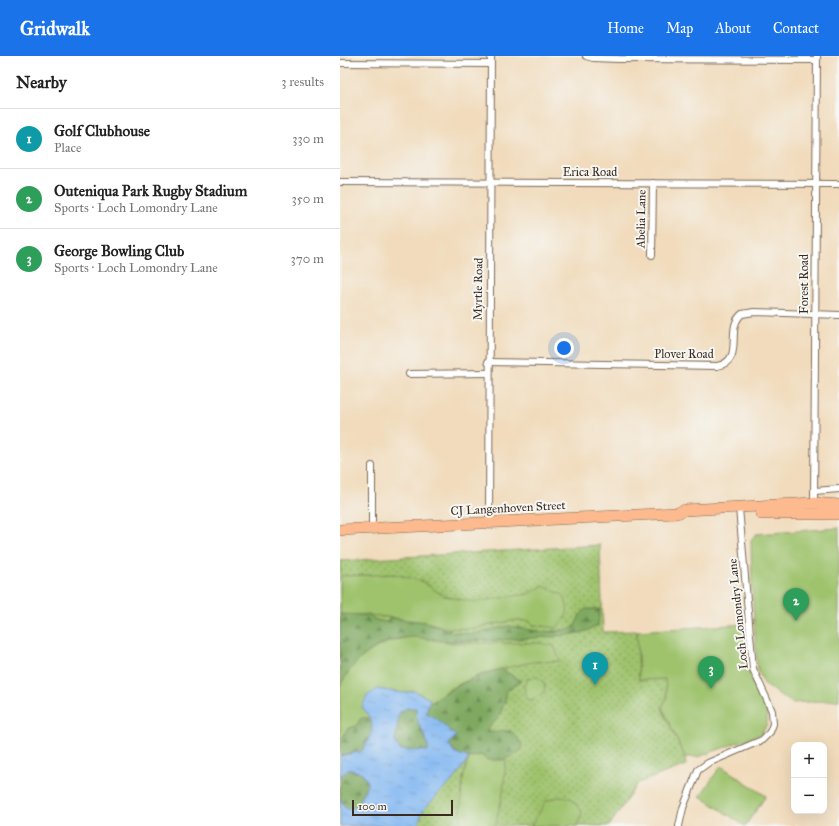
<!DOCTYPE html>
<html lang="en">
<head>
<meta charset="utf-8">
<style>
  :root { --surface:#fff; --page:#f6f6f6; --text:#222; --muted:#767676; --line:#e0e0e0; --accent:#1a73e8 }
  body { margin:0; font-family:"IM FELL Great Primer",serif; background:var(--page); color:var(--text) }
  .controls { position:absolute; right:12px; bottom:12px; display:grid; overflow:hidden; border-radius:8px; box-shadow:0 4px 16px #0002 }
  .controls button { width:36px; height:36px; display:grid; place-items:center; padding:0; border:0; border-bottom:1px solid var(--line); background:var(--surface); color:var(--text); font:20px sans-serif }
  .scale { position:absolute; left:12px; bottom:10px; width:101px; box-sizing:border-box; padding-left:4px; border:2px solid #3b2a1e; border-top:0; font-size:11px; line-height:14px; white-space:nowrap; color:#3b2a1e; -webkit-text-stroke:3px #f6f6f2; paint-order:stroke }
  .you { position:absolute; left:224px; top:292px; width:14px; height:14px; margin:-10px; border:3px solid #fff; border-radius:50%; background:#1a73e8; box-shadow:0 0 0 6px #1a73e833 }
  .badge { display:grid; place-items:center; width:26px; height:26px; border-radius:50%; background:var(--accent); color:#fff; font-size:13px; font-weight:700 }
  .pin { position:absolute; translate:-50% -33px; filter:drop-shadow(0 1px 2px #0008) }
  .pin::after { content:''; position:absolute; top:21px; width:14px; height:12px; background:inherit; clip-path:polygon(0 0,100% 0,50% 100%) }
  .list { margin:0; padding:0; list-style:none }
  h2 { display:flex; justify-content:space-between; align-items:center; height:52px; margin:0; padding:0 16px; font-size:17px }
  h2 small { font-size:13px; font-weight:400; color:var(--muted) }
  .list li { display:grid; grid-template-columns:26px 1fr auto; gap:12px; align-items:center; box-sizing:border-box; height:60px; padding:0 16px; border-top:1px solid var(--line) }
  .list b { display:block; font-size:15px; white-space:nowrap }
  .list p { margin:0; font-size:13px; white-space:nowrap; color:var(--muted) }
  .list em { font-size:13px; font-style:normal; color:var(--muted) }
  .map { position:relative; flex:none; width:499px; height:770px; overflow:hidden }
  header { display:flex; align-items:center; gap:24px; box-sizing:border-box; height:56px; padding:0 20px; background:var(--accent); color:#fff }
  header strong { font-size:19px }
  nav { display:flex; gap:22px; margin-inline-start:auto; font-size:14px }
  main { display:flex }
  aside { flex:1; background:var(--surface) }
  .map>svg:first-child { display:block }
</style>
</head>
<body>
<header>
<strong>Gridwalk</strong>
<nav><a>Home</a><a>Map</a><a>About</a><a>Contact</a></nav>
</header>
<main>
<aside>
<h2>Nearby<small>3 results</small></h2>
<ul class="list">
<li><span class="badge" style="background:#0f9aa8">1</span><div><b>Golf Clubhouse</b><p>Place</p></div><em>330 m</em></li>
<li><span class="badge" style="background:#2e9e5b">2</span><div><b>Outeniqua Park Rugby Stadium</b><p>Sports · Loch Lomondry Lane</p></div><em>350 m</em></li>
<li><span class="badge" style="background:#2e9e5b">3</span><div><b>George Bowling Club</b><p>Sports · Loch Lomondry Lane</p></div><em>370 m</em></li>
</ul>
</aside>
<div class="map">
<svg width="499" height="770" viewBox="0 0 499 770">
  <defs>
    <pattern id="grass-dots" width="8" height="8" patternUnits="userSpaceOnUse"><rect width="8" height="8" fill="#9fc36d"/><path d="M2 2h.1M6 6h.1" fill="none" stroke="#839f59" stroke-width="1.8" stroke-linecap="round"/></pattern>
    <pattern id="forest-firs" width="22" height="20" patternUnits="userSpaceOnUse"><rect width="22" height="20" fill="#7fa960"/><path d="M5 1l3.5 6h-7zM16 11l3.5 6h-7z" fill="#698a4f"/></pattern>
    <pattern id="water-ripples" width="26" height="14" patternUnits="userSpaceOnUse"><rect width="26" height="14" fill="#83b8f2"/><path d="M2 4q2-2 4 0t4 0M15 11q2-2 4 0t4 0" fill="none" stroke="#6c96c3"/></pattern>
  </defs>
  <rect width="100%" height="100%" fill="#f6f6f2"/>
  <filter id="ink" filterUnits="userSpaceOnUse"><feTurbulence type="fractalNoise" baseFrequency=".025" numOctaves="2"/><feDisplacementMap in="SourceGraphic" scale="8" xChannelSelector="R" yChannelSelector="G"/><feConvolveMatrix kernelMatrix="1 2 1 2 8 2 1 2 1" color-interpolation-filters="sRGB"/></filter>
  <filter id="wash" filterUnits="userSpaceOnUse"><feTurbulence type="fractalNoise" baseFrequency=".012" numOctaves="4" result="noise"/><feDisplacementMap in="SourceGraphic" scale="16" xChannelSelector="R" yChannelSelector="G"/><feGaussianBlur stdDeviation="0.9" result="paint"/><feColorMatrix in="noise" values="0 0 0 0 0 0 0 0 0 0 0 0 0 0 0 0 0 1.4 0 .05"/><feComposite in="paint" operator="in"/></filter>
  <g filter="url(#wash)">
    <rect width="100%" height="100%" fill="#f1dbbc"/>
    <!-- grass -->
    <polygon fill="url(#grass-dots)" stroke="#6d7646" points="260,489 263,576 297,575 299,624 325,623 327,642 322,652 345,701 346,709 298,727 269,770 0,770 0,505"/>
    <!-- forest -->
    <g fill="url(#forest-firs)" stroke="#5d6a3f">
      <path d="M 246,553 L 260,553 L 258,569 C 245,578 232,578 217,580 C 182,584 147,584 111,585 C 99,586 87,582 75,582 C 43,579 12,603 0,631 L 0,558 L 30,559 L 35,564 L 46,566 L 51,562 L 86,566 L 113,576 L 132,578 L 169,570 L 202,576 L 217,575 L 234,572 L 240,559 Z"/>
      <path d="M 161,613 L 181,625 L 167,634 C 166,648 158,666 147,673 L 154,677 C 170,672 174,675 182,689 L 181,694 C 168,702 155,711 141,699 C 126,703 118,701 109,688 L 116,680 L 86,657 L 89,647 C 112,632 134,620 161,613 Z"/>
      <polygon points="76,651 81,676 89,689 88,695 60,694 55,685 59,657 67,652"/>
      <polygon points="21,661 31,661 32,678 22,695 0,700 0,682 3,681 8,672 16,670"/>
      <polygon points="8,713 22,717 28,726 18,750 7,753 0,743 0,721"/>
    </g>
    <!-- garden -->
    <g fill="#9fc36d" stroke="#6d7646">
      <polygon points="499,472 499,644 452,647 425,629 418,615 416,596 412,533 411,484 416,478"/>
      <path d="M 55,518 L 81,525 L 104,540 L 134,546 L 188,538 L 203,530 L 223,539 C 230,554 229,559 217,572 L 194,569 L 189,565 L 177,564 L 128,573 L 108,572 L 86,566 L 30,559 L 0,558 L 0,520 Z"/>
      <polygon points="405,568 407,612 427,655 427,668 421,678 358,701 345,701 322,651 327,642 325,623 299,624 297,575"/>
      <path d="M 74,581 L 113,587 L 200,587 L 214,590 L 220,605 L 192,606 L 144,617 L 111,632 L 89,647 L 90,643 L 74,635 L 63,637 L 37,633 L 31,661 L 21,662 L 16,670 L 8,672 L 3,681 L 0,682 L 0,631 C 13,601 42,583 74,581 Z"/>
      <path d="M 197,621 C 204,625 206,628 204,636 L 192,644 L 186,643 L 184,630 L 188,622 Z"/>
      <path d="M 141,699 L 147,704 L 166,704 L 163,737 L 155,770 L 121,770 C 121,746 120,725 129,702 Z"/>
      <polygon points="381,710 426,740 405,770 360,740"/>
      <polygon points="218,741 231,742 242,756 237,770 191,770 206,745"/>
    </g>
    <!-- water -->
    <path fill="url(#water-ripples)" stroke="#5f7188" fill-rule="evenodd" d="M 37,633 L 63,637 L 74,635 L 90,643 L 86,657 L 96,662 L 116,680 L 109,688 L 114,696 L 129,702 L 115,722 L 84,753 L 77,770 L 0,770 L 0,743 L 7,753 L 18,750 L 28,726 L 22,717 L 9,713 L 0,721 L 0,700 L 22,695 C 33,677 37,669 22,651 L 27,640 ZM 67,652 L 76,652 C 75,670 90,683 88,695 L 60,694 L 55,685 L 59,657 Z"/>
  </g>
  <g filter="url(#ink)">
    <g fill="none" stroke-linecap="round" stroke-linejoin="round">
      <defs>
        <g id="street">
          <polyline points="246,0 253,2 279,3 477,4"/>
          <polyline points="0,7 151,8"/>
          <polyline points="0,126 499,128"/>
          <polyline points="312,199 313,127"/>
          <path d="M 148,306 L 377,310 C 406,305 384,272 402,258 L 414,256 L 499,259"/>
          <polyline points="69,318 148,317"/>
          <polyline points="32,410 32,472"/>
          <polyline points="475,435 499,433"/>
          <polyline points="474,448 477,0"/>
          <polyline points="149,466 151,0"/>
          <polyline points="339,770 343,752 358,714 368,707 422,684 430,676 433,668 432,655 413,613 399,452"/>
        </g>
        <g id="highway">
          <polyline points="421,458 499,458"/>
          <polyline points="0,474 337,457 345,454 474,447 499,449"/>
        </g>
      </defs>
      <!-- street casing -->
      <use href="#street" stroke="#7b6855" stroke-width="8"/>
      <!-- highway casing -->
      <use href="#highway" stroke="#7b6855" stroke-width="12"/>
      <!-- street -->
      <use href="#street" stroke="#fff" stroke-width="6"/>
      <!-- highway -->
      <use href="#highway" stroke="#fcba8e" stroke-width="11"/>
    </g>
  </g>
  <g text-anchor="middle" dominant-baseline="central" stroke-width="4" stroke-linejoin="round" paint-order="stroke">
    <!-- street labels -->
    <g font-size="12" fill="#3b2a1e" stroke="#f6f6f2">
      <text x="250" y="116">Erica Road</text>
      <text transform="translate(301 163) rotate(-89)">Abelia Lane</text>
      <text transform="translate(464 228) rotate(-90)">Forest Road</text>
      <text transform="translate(138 233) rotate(-89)">Myrtle Road</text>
      <text x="344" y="298">Plover Road</text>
      <text transform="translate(168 452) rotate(-3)">CJ Langenhoven Street</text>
      <text transform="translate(398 558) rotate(-96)">Loch Lomondry Lane</text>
    </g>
  </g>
</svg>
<div class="controls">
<button>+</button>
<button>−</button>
</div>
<div class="scale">100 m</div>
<div class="you"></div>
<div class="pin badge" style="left:255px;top:629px;background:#0f9aa8">1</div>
<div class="pin badge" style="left:456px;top:565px;background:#2e9e5b">2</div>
<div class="pin badge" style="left:371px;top:633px;background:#2e9e5b">3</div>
</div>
</main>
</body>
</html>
